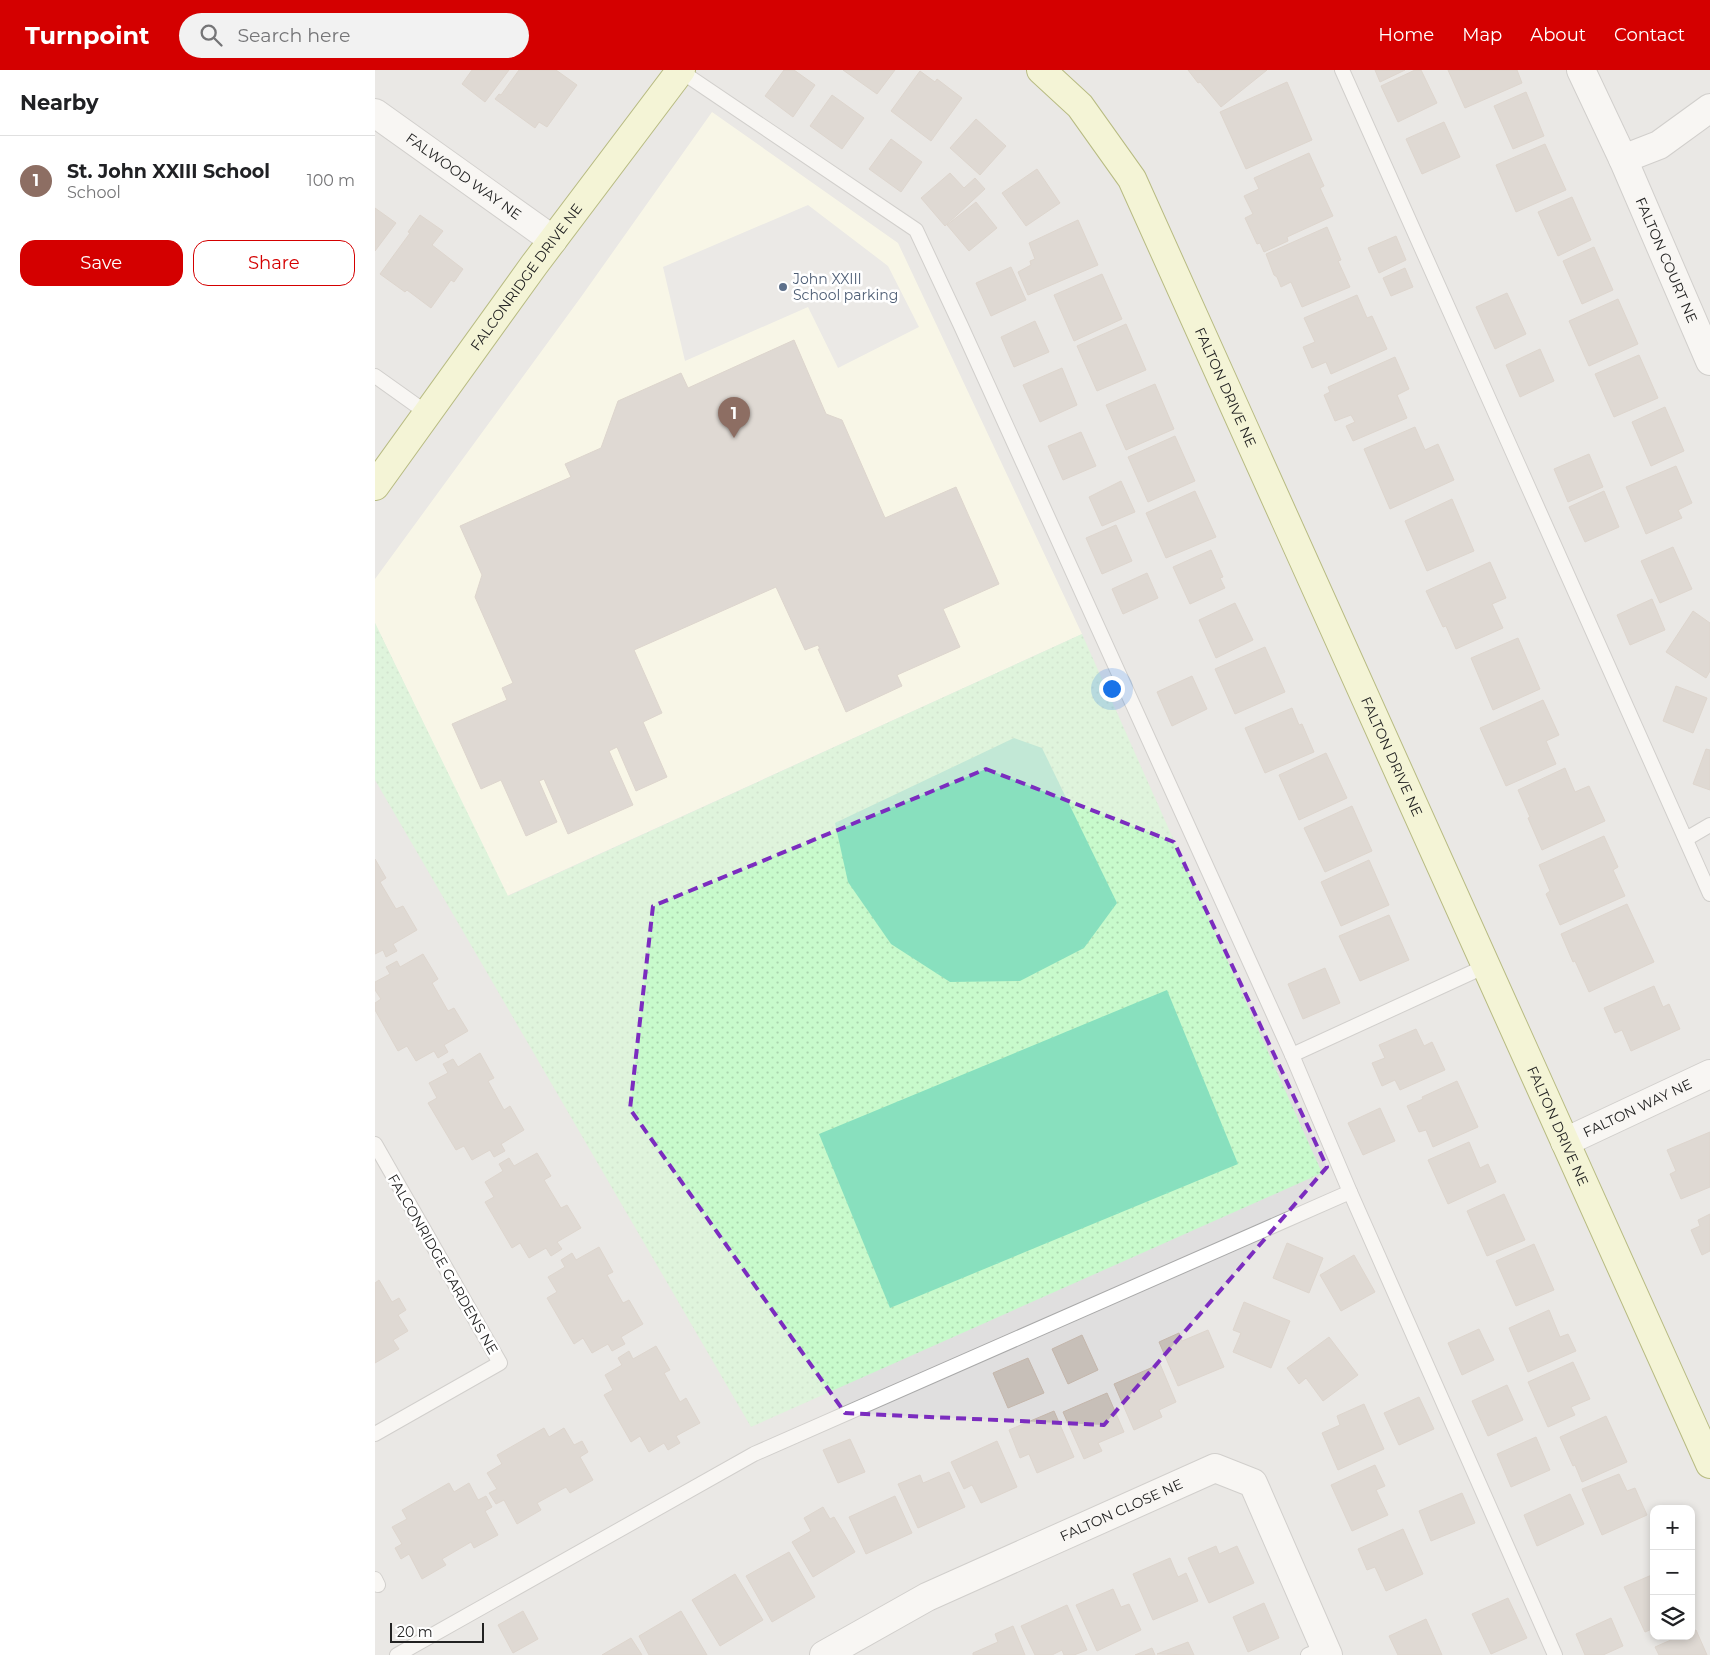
<!DOCTYPE html>
<html lang="en">
<head>
<meta charset="utf-8">
<style>
  :root { --surface:#fff; --page:#f2f2f2; --text:#202124; --muted:#757577; --line:#e0e0e0; --accent:#d40000 }
  body { margin:0; font-family:Montserrat,sans-serif; background:var(--page); color:var(--text) }
  .controls { position:absolute; right:15px; bottom:15px; display:grid; overflow:hidden; border-radius:10px; box-shadow:0 2px 8px #0003 }
  .controls button { width:45px; height:45px; display:grid; place-items:center; padding:0; border:0; border-bottom:1px solid var(--line); background:var(--surface); color:var(--text); font:25px sans-serif }
  .scale { position:absolute; left:15px; bottom:12px; width:94px; box-sizing:border-box; padding-left:5px; border:2px solid #222; border-top:0; font-size:14px; line-height:18px; white-space:nowrap; color:#222; -webkit-text-stroke:4px #fff; paint-order:stroke }
  .you { position:absolute; left:736px; top:618px; width:18px; height:18px; margin:-12px; border:4px solid #fff; border-radius:50%; background:#1a73e8; box-shadow:0 0 0 8px #1a73e833 }
  .badge { display:grid; place-items:center; width:32px; height:32px; border-radius:50%; background:var(--accent); color:#fff; font-size:16px; font-weight:700 }
  .pin { position:absolute; translate:-50% -41px; filter:drop-shadow(0 1px 2px #0008) }
  .pin::after { content:''; position:absolute; top:26px; width:18px; height:15px; background:inherit; clip-path:polygon(0 0,100% 0,50% 100%) }
  .list { margin:0; padding:0; list-style:none }
  h2 { display:flex; justify-content:space-between; align-items:center; height:65px; margin:0; padding:0 20px; font-size:21px }
  h2 small { font-size:16px; font-weight:400; color:var(--muted) }
  .list li { display:grid; grid-template-columns:32px 1fr auto; gap:15px; align-items:center; box-sizing:border-box; height:90px; padding:0 20px; border-top:1px solid var(--line) }
  .list b { display:block; font-size:19px; white-space:nowrap }
  .list p { margin:0; font-size:16px; white-space:nowrap; color:var(--muted) }
  .list em { font-size:16px; font-style:normal; color:var(--muted) }
  .actions { display:flex; gap:10px; padding:15px 20px }
  .actions a { flex:1; padding:11px 0; border:1px solid var(--accent); border-radius:15px; text-align:center; font-size:18px; color:var(--accent) }
  .actions .main { background:var(--accent); color:#fff }
  .icon { flex:none; width:28px; height:28px; fill:none; stroke:currentColor; stroke-width:2; stroke-linecap:round; stroke-linejoin:round }
  .map { position:relative; flex:none; width:1335px; height:1585px; overflow:hidden }
  header { display:flex; align-items:center; gap:30px; box-sizing:border-box; height:70px; padding:0 25px; background:var(--accent); color:#fff }
  header strong { font-size:24px }
  nav { display:flex; gap:28px; margin-inline-start:auto; font-size:18px }
  .search { width:350px; height:45px; background:var(--page); display:flex; align-items:center; gap:12px; box-sizing:border-box; padding:0 18px; border-radius:28px; color:var(--muted); font-size:19px }
  main { display:flex }
  aside { flex:1; background:var(--surface) }
  .map>svg:first-child { display:block }
</style>
</head>
<body>
<header>
<strong>Turnpoint</strong>
<div class="search"><svg class="icon" aria-label="search" viewBox="0 0 24 24"><circle cx="10" cy="10" r="6"/><path d="M15 15l6 6"/></svg>Search here</div>
<nav><a>Home</a><a>Map</a><a>About</a><a>Contact</a></nav>
</header>
<main>
<aside>
<h2>Nearby<small></small></h2>
<ul class="list">
<li><span class="badge" style="background:#8d6e63">1</span><div><b>St. John XXIII School</b><p>School</p></div><em>100 m</em></li>
</ul>
<div class="actions"><a class="main">Save</a><a>Share</a></div>
</aside>
<div class="map">
<svg width="1335" height="1585" viewBox="0 0 1335 1585">
  <defs>
    <pattern id="park-dots" width="8" height="8" patternUnits="userSpaceOnUse" patternTransform="scale(1.25)"><rect width="8" height="8" fill="#c8facc"/><path d="M2 2h.1M6 6h.1" fill="none" stroke="#acd6af" stroke-width="1.8" stroke-linecap="round"/></pattern>
  </defs>
  <rect width="100%" height="100%" fill="#f2efe9"/>
  <!-- residential -->
  <path fill="#e0dfdf" fill-rule="evenodd" d="M 0,0 L 1335,0 L 1335,1585 L 0,1585 ZM 1279,1439 L 1316,1439 L 1316,1566 L 1279,1566 Z"/>
  <!-- education -->
  <polygon fill="#ffffe5" points="337,42 523,173 707,564 132,826 0,553 0,509 206,227"/>
  <!-- park -->
  <polygon fill="url(#park-dots)" points="0,553 133,826 707,564 947,1103 376,1357 0,710"/>
  <!-- pitch -->
  <g fill="#88e0be">
    <polygon points="639,668 667,678 742,833 709,878 645,911 575,912 516,874 473,812 460,753"/>
    <polygon points="792,920 863,1094 515,1238 444,1064"/>
  </g>
  <!-- parking -->
  <polygon fill="#e2e2e2" points="433,135 513,196 544,257 463,298 433,237 310,291 288,197"/>
  <!-- building -->
  <g fill="#c7bfb8" stroke="#c4b6ab">
    <polygon points="97,0 134,0 110,32 87,14"/>
    <polygon points="144,0 181,0 202,15 172,57 164,52 160,58 120,29 124,24 126,25"/>
    <polygon points="409,0 419,0 440,15 418,47 390,26"/>
    <polygon points="468,0 520,0 502,24"/>
    <polygon points="813,0 892,0 846,37 825,12 823,13"/>
    <polygon points="1000,0 1030,0 1005,12"/>
    <polygon points="1040,0 1046,0 1062,33 1023,52 1006,16"/>
    <polygon points="1073,0 1142,0 1147,13 1090,38"/>
    <polygon points="545,1 560,12 562,9 587,28 556,71 516,41"/>
    <polygon points="912,12 937,70 871,99 845,42"/>
    <polygon points="1151,22 1169,66 1138,79 1119,36"/>
    <polygon points="457,25 489,48 467,79 435,56"/>
    <polygon points="601,49 631,76 605,105 575,78"/>
    <polygon points="1069,52 1085,87 1047,104 1031,69"/>
    <polygon points="516,69 547,92 526,122 494,99"/>
    <polygon points="1170,74 1191,120 1141,142 1121,95"/>
    <polygon points="934,83 949,116 945,118 958,146 912,167 913,171 889,182 885,173 882,174 870,148 878,144 869,126 884,119 879,108"/>
    <polygon points="662,99 685,133 651,156 627,123"/>
    <polygon points="575,103 589,118 600,108 610,119 570,156 546,128"/>
    <polygon points="1197,127 1216,170 1183,186 1163,142"/>
    <polygon points="601,132 622,158 594,181 572,155"/>
    <polygon points="0,138 21,153 0,181"/>
    <polygon points="45,145 68,161 57,175 88,199 79,212 76,210 56,238 32,220 30,222 5,204 35,163 33,162"/>
    <polygon points="703,150 723,195 653,225 643,202 656,195 655,191 660,189 654,173"/>
    <polygon points="952,157 966,190 963,191 975,217 927,237 916,212 906,217 902,207 899,205 891,184"/>
    <polygon points="1021,166 1031,190 1004,203 993,178"/>
    <polygon points="1219,177 1238,220 1207,234 1188,191"/>
    <polygon points="636,197 651,230 616,246 601,213"/>
    <polygon points="1030,198 1038,217 1016,226 1008,208"/>
    <polygon points="727,204 747,249 699,271 679,225"/>
    <polygon points="1132,223 1151,264 1120,279 1101,237"/>
    <polygon points="982,225 992,248 997,246 1012,279 956,304 951,292 937,298 928,277 940,272 929,248"/>
    <polygon points="1243,229 1263,274 1214,296 1194,251"/>
    <polygon points="660,251 674,282 639,297 626,267"/>
    <polygon points="751,254 771,300 722,321 702,276"/>
    <polygon points="419,270 451,344 467,350 510,448 581,417 624,514 568,539 585,577 522,605 527,616 471,642 443,579 445,579 443,575 430,580 401,517 259,580 287,643 268,652 292,707 261,721 242,677 234,681 258,735 193,764 169,709 164,711 182,752 151,766 126,710 106,719 77,654 132,630 127,618 138,613 100,527 107,505 85,456 196,407 190,394 226,378 243,331 306,303 313,318"/>
    <polygon points="1165,279 1179,311 1145,327 1131,295"/>
    <polygon points="1264,285 1283,328 1239,347 1220,304"/>
    <polygon points="1020,287 1034,319 1022,325 1032,348 978,371 971,356 980,352 976,345 960,351 949,325 955,322 953,317"/>
    <polygon points="687,298 702,335 665,352 648,315"/>
    <polygon points="780,314 799,359 751,380 731,335"/>
    <polygon points="1290,337 1309,381 1276,396 1257,352"/>
    <polygon points="1040,357 1050,380 1063,374 1079,410 1015,439 989,379"/>
    <polygon points="706,362 721,396 688,410 673,376"/>
    <polygon points="800,366 820,411 773,432 753,387"/>
    <polygon points="1214,384 1228,417 1193,432 1179,399"/>
    <polygon points="1301,396 1317,433 1303,440 1307,448 1271,464 1251,417"/>
    <polygon points="746,411 760,442 727,456 714,427"/>
    <polygon points="820,421 841,467 791,488 771,443"/>
    <polygon points="1229,421 1244,457 1210,472 1194,437"/>
    <polygon points="1077,429 1099,481 1052,501 1030,451"/>
    <polygon points="741,455 757,491 727,504 711,468"/>
    <polygon points="1298,477 1317,519 1285,533 1266,491"/>
    <polygon points="836,480 848,507 845,508 850,518 815,534 798,497"/>
    <polygon points="1115,492 1131,528 1117,534 1128,558 1081,579 1071,556 1068,557 1051,521"/>
    <polygon points="772,503 783,528 748,544 737,519"/>
    <polygon points="1277,529 1290,560 1255,575 1242,545"/>
    <polygon points="860,533 878,570 841,588 824,550"/>
    <polygon points="1318,541 1335,553 1335,601 1331,608 1291,582"/>
    <polygon points="1143,568 1165,619 1118,640 1096,588"/>
    <polygon points="890,577 910,622 860,644 840,599"/>
    <polygon points="817,606 832,639 797,656 782,622"/>
    <polygon points="1301,616 1332,628 1318,663 1288,651"/>
    <polygon points="1168,630 1184,665 1171,671 1181,694 1131,716 1105,658"/>
    <polygon points="917,638 924,655 927,654 939,682 890,703 870,658"/>
    <polygon points="1331,679 1335,680 1335,720 1318,714"/>
    <polygon points="951,683 972,728 924,750 904,705"/>
    <polygon points="1190,698 1200,722 1214,716 1230,751 1167,780 1153,748 1155,747 1143,720"/>
    <polygon points="977,736 997,781 950,802 929,758"/>
    <polygon points="1229,766 1243,797 1238,800 1250,826 1185,855 1171,824 1175,821 1164,795"/>
    <polygon points="0,789 11,808 5,812 21,839 28,836 42,860 18,874 22,881 11,887 8,880 0,884"/>
    <polygon points="994,790 1014,835 966,856 946,812"/>
    <polygon points="1252,834 1279,892 1214,922 1200,891 1198,892 1186,864"/>
    <polygon points="1014,845 1034,890 985,911 964,866"/>
    <polygon points="48,884 63,909 57,913 73,941 79,938 93,961 69,975 73,982 63,988 59,981 41,991 32,976 23,981 0,940 0,933 6,929 0,920 0,912 15,904 11,897 22,891 25,897"/>
    <polygon points="950,898 965,933 928,949 913,914"/>
    <polygon points="1279,916 1288,937 1294,934 1305,959 1256,981 1247,960 1240,963 1229,938"/>
    <polygon points="1041,959 1049,976 1057,972 1070,1000 1025,1020 1020,1010 1007,1016 997,993 1010,988 1004,975"/>
    <polygon points="105,983 119,1008 113,1011 129,1040 135,1036 149,1060 126,1074 130,1081 119,1087 115,1080 97,1090 89,1076 81,1080 53,1033 62,1028 54,1013 73,1003 68,994 78,989 83,997"/>
    <polygon points="1082,1011 1103,1057 1058,1077 1051,1060 1044,1062 1032,1036 1048,1029 1047,1027"/>
    <polygon points="1005,1038 1020,1071 988,1085 973,1053"/>
    <polygon points="1335,1062 1335,1117 1306,1129 1295,1104 1301,1101 1292,1080"/>
    <polygon points="1094,1072 1105,1098 1113,1094 1121,1112 1073,1134 1053,1090"/>
    <polygon points="162,1083 176,1106 169,1110 186,1138 192,1135 206,1158 182,1172 187,1179 176,1186 171,1178 154,1188 145,1173 137,1178 110,1132 119,1127 110,1112 128,1101 124,1094 134,1088 139,1096"/>
    <polygon points="1129,1124 1150,1170 1112,1186 1092,1141"/>
    <polygon points="1335,1144 1335,1181 1327,1185 1316,1160 1325,1156 1323,1150"/>
    <polygon points="912,1173 948,1188 934,1223 898,1208"/>
    <polygon points="1159,1174 1179,1220 1141,1236 1121,1191"/>
    <polygon points="224,1177 238,1202 232,1205 248,1233 254,1230 268,1254 246,1267 250,1274 237,1281 233,1274 217,1283 208,1268 199,1274 172,1228 182,1222 173,1207 190,1197 186,1190 197,1183 201,1190"/>
    <polygon points="979,1185 1000,1222 966,1241 945,1205"/>
    <polygon points="4,1210 17,1232 24,1228 31,1240 23,1245 33,1261 18,1270 24,1279 0,1293 0,1213"/>
    <polygon points="869,1232 915,1251 896,1298 858,1282 866,1263 858,1260"/>
    <polygon points="1174,1240 1185,1267 1193,1264 1201,1281 1153,1302 1134,1258"/>
    <polygon points="1104,1259 1119,1290 1087,1305 1073,1273"/>
    <polygon points="833,1260 849,1297 803,1316 784,1272 804,1263 807,1271"/>
    <polygon points="707,1265 723,1300 693,1314 677,1279"/>
    <polygon points="954,1267 983,1305 948,1331 931,1308 924,1314 912,1298"/>
    <polygon points="281,1276 295,1300 289,1303 305,1332 311,1328 325,1353 301,1366 305,1373 293,1380 289,1373 274,1382 265,1366 256,1372 229,1325 238,1320 230,1305 247,1295 243,1288 254,1281 258,1289"/>
    <polygon points="653,1288 669,1323 633,1338 618,1303"/>
    <polygon points="1198,1292 1215,1329 1196,1337 1200,1345 1173,1357 1153,1312"/>
    <polygon points="785,1294 801,1332 784,1340 787,1347 759,1360 739,1314"/>
    <polygon points="1132,1315 1148,1350 1113,1366 1097,1331"/>
    <polygon points="732,1323 749,1362 723,1373 727,1381 709,1389 688,1342"/>
    <polygon points="1044,1327 1059,1359 1024,1375 1009,1343"/>
    <polygon points="989,1334 1009,1379 963,1400 947,1363 965,1355 962,1346"/>
    <polygon points="679,1341 699,1387 662,1403 654,1384 645,1388 634,1360"/>
    <polygon points="1231,1346 1252,1392 1207,1412 1200,1395 1198,1396 1185,1367"/>
    <polygon points="169,1358 174,1367 189,1358 199,1375 207,1371 213,1382 205,1387 218,1410 195,1423 191,1417 162,1433 166,1440 142,1454 129,1430 121,1434 114,1423 122,1419 112,1403 127,1394 122,1385"/>
    <polygon points="1161,1367 1175,1400 1136,1417 1122,1384"/>
    <polygon points="475,1369 490,1402 463,1413 448,1380"/>
    <polygon points="622,1371 642,1417 606,1433 597,1415 589,1419 576,1392"/>
    <polygon points="1000,1395 1010,1416 1001,1420 1013,1445 977,1461 956,1415"/>
    <polygon points="574,1402 590,1437 543,1458 523,1414 545,1405 548,1413"/>
    <polygon points="1244,1404 1252,1421 1260,1418 1272,1445 1227,1465 1207,1419"/>
    <polygon points="74,1413 79,1422 94,1413 103,1430 111,1426 117,1437 110,1441 123,1465 99,1478 96,1472 67,1489 71,1495 47,1509 34,1484 26,1489 20,1478 27,1474 17,1457 32,1449 27,1440"/>
    <polygon points="1087,1423 1100,1453 1056,1471 1044,1441"/>
    <polygon points="1195,1424 1209,1454 1162,1476 1149,1445"/>
    <polygon points="520,1426 537,1463 491,1484 474,1447"/>
    <polygon points="448,1437 455,1449 459,1447 480,1482 438,1507 417,1472 436,1461 429,1448"/>
    <polygon points="1028,1459 1048,1504 1011,1521 1000,1497 992,1500 983,1479"/>
    <polygon points="841,1476 844,1484 862,1476 879,1513 834,1533 813,1488"/>
    <polygon points="414,1482 440,1527 397,1552 371,1506"/>
    <polygon points="795,1488 803,1507 811,1503 823,1531 778,1550 758,1504"/>
    <polygon points="360,1504 388,1550 345,1576 317,1530"/>
    <polygon points="1279,1504 1279,1558 1270,1562 1249,1517"/>
    <polygon points="738,1519 746,1537 754,1534 766,1560 722,1581 701,1535"/>
    <polygon points="1133,1528 1152,1568 1116,1584 1097,1544"/>
    <polygon points="889,1533 904,1568 873,1582 858,1547"/>
    <polygon points="692,1535 712,1580 699,1585 689,1585 687,1580 677,1585 660,1585 646,1556"/>
    <polygon points="148,1541 163,1569 138,1583 123,1555"/>
    <polygon points="306,1541 332,1585 274,1585 264,1566"/>
    <polygon points="1236,1548 1248,1576 1228,1585 1210,1585 1201,1564"/>
    <polygon points="1051,1549 1067,1585 1023,1585 1014,1566"/>
    <polygon points="638,1556 650,1585 598,1585 598,1583 623,1572 620,1564"/>
    <polygon points="1321,1560 1332,1585 1284,1585 1280,1577 1305,1566 1316,1566 1316,1562"/>
    <polygon points="256,1568 267,1585 227,1585"/>
    <polygon points="813,1572 819,1585 782,1584"/>
    <polygon points="777,1578 780,1585 760,1585"/>
  </g>
  <g fill="none" stroke-linecap="round" stroke-linejoin="round">
    <defs>
      <g id="lane">
        <polyline points="304,0 541,160 586,256 917,985 975,1122 1180,1585"/>
        <polyline points="967,0 1335,824"/>
        <polyline points="0,306 52,343"/>
        <polyline points="1311,769 1335,755"/>
        <polyline points="917,985 1111,896"/>
        <polyline points="0,1074 125,1293 0,1364"/>
        <polyline points="0,1509 3,1515"/>
        <polyline points="22,1585 379,1384 975,1122"/>
        <polyline points="933,1585 950,1578"/>
      </g>
      <g id="street">
        <polyline points="1206,0 1248,89 1284,75 1335,38"/>
        <path id="s1" d="M 0,43 L 178,170"/>
        <path id="s2" d="M 1248,89 L 1335,291"/>
        <path id="s3" d="M 1190,1072 L 1335,1004"/>
        <path id="s4" d="M 449,1585 L 552,1527 L 840,1398 L 878,1413 L 953,1585"/>
      </g>
      <g id="secondary">
        <path id="s5" d="M 666,0 L 705,36 L 757,109 L 1335,1394"/>
        <path id="s6" d="M 0,416 L 159,195 L 306,0"/>
      </g>
    </defs>
    <!-- lane casing -->
    <use href="#lane" stroke="#a9a9a9" stroke-width="16"/>
    <!-- street casing -->
    <use href="#street" stroke="#a9a9a9" stroke-width="30"/>
    <!-- secondary casing -->
    <use href="#secondary" stroke="#707d05" stroke-width="30"/>
    <!-- lane -->
    <use href="#lane" stroke="#fff" stroke-width="14"/>
    <!-- street -->
    <use href="#street" stroke="#fff" stroke-width="28"/>
    <!-- secondary -->
    <use href="#secondary" stroke="#f7fabf" stroke-width="28"/>
  </g>
  <!-- marked area -->
  <path d="M0 0H1335V1585H0ZM 611,699 L 799,772 L 952,1097 L 729,1355 L 470,1343 L 255,1039 L 278,836 Z" fill="#f2efe9" fill-opacity=".55" fill-rule="evenodd"/>
  <path fill="none" stroke="#7b2cbf" stroke-width="4" stroke-dasharray="10 6" stroke-linejoin="round" d="M 611,699 L 799,772 L 952,1097 L 729,1355 L 470,1343 L 255,1039 L 278,836 Z"/>
  <!-- markers -->
  <circle fill="#5c6f8a" stroke="#fff" stroke-width="2" cx="408" cy="217" r="5"/>
  <g text-anchor="middle" dominant-baseline="central" stroke-width="5" stroke-linejoin="round" paint-order="stroke">
    <!-- street labels -->
    <g font-size="14" fill="#222" stroke="#fff">
      <text stroke="none"><textPath href="#s1" startOffset="109">FALWOOD WAY NE</textPath></text>
      <text stroke="none"><textPath href="#s2" startOffset="110">FALTON COURT NE</textPath></text>
      <text stroke="none"><textPath href="#s6" startOffset="258">FALCONRIDGE DRIVE NE</textPath></text>
      <text stroke="none"><textPath href="#s5" startOffset="371">FALTON DRIVE NE</textPath></text>
      <text stroke="none"><textPath href="#s5" startOffset="776">FALTON DRIVE NE</textPath></text>
      <text stroke="none"><textPath href="#s3" startOffset="80">FALTON WAY NE</textPath></text>
      <text stroke="none"><textPath href="#s5" startOffset="1181">FALTON DRIVE NE</textPath></text>
      <text transform="translate(68 1194) rotate(60)">FALCONRIDGE GARDENS NE</text>
      <text stroke="none"><textPath href="#s4" startOffset="331">FALTON CLOSE NE</textPath></text>
    </g>
    <!-- service labels -->
    <g font-size="14" fill="#4e5e75" stroke="#fff" text-anchor="start">
      <text x="418" y="209">John XXIII<tspan x="418" dy="16">School parking</tspan></text>
    </g>
  </g>
</svg>
<div class="controls">
<button>+</button>
<button>−</button>
<button><svg class="icon" aria-label="layers" viewBox="0 0 24 24"><path d="M12 4l9 5-9 5-9-5zM3 14l9 5 9-5"/></svg></button>
</div>
<div class="scale">20 m</div>
<div class="you"></div>
<div class="pin badge" style="left:359px;top:368px;background:#8d6e63">1</div>
</div>
</main>
</body>
</html>
